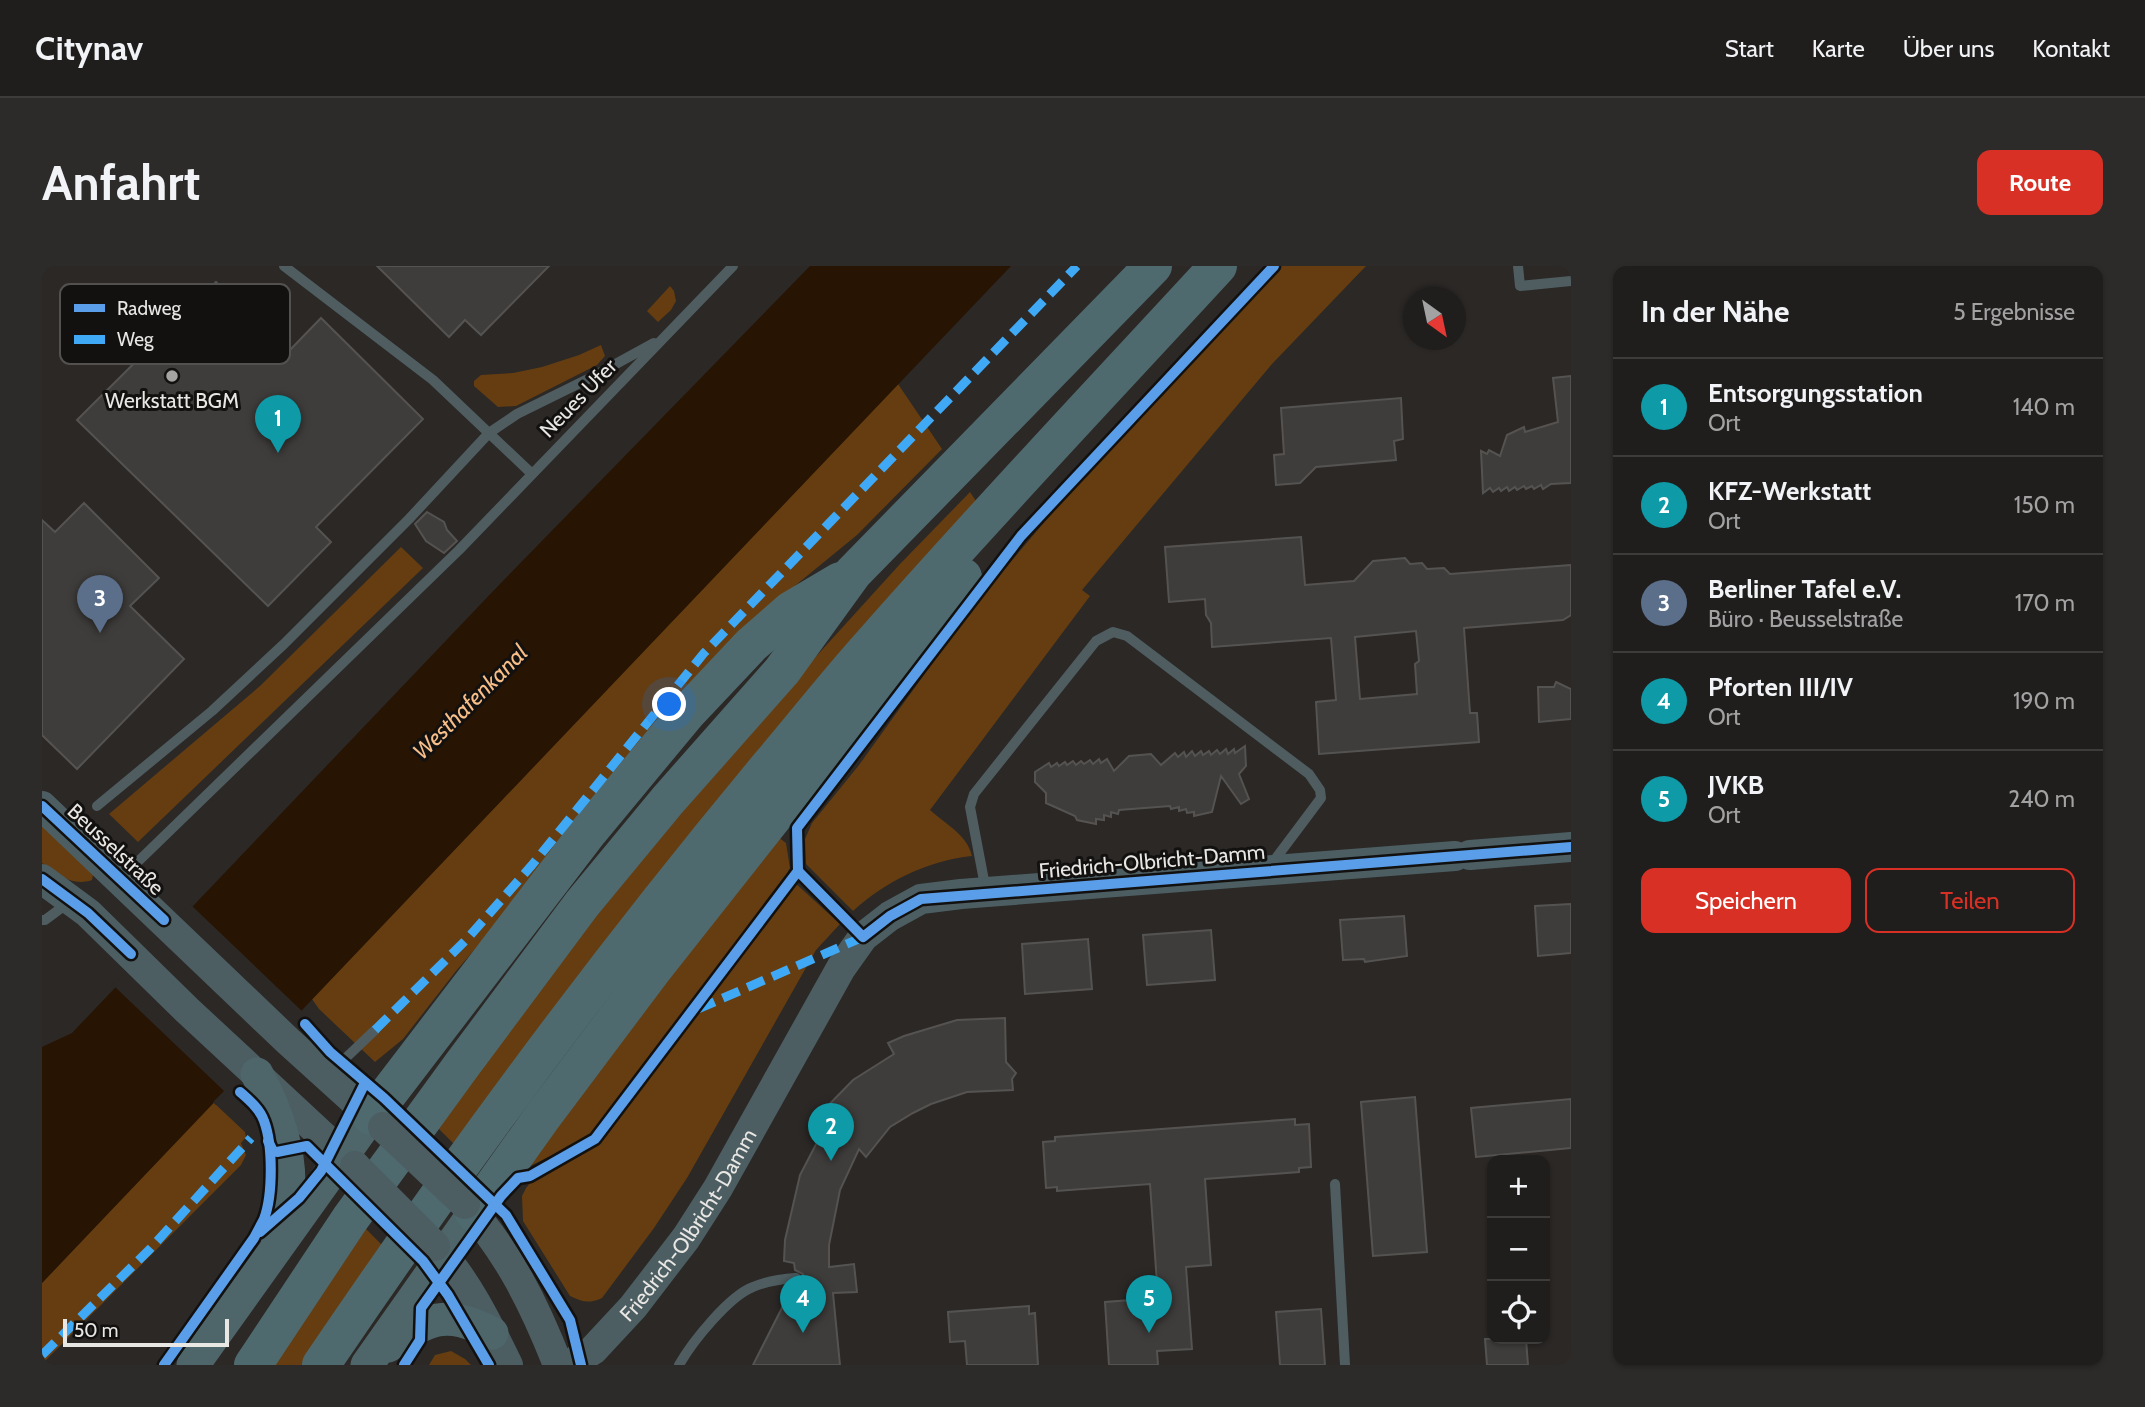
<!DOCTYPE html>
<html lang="de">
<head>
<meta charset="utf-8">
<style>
  :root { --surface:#201e1c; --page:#2d2b29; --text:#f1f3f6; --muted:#a2a2a3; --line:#3d3c3b; --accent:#d93025 }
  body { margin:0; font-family:Cabin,sans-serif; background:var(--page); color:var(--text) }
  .controls { position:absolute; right:21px; bottom:21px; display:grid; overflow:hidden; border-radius:14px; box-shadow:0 2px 5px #0004 }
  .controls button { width:63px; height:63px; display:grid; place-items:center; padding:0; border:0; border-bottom:2px solid var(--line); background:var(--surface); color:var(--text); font:35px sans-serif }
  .compass { position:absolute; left:1361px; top:21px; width:63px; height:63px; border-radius:50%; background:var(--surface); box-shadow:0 2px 5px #0004; rotate:147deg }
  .scale { position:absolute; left:21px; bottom:18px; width:166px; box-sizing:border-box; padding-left:7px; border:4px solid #e9e7e4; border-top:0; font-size:19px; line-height:24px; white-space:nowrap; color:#e9e7e4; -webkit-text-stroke:5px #131110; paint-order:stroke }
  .you { position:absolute; left:628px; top:439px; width:24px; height:24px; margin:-18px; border:5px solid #fff; border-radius:50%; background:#1a73e8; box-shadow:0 0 0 10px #1a73e833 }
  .badge { display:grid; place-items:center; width:46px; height:46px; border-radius:50%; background:var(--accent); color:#fff; font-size:23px; font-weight:700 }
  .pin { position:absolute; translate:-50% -58px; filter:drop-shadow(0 2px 4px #0008) }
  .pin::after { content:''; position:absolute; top:37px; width:24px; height:21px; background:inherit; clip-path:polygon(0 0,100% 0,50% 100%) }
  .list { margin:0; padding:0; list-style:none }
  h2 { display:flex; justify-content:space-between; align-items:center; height:91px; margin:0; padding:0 28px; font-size:30px }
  h2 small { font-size:23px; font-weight:400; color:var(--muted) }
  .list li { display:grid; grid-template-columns:46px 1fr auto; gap:21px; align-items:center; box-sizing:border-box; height:98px; padding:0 28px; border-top:2px solid var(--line) }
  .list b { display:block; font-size:26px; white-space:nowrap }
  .list p { margin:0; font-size:23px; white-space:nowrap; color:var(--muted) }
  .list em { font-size:23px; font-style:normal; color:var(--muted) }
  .actions { display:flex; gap:14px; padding:21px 28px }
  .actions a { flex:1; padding:16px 0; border:2px solid var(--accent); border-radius:14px; text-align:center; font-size:24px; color:var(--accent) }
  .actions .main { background:var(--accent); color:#fff }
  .icon { flex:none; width:38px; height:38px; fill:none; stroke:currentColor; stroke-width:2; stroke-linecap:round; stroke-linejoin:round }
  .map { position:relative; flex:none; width:1529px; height:1099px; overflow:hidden; border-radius:14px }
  header { display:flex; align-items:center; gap:42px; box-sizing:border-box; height:98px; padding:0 35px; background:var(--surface); border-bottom:2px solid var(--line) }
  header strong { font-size:33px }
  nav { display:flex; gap:38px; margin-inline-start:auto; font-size:24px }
  .intro { display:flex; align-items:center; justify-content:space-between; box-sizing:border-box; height:168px; padding:0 42px }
  h1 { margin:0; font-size:49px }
  .button { padding:18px 32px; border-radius:14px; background:var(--accent); color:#fff; font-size:24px; font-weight:700 }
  main { display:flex; gap:42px; padding:0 42px }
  aside { flex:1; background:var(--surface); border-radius:14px; box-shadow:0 2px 5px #0004 }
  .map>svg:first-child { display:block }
</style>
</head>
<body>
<header>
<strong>Citynav</strong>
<nav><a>Start</a><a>Karte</a><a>Über uns</a><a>Kontakt</a></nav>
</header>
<div class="intro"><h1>Anfahrt</h1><a class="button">Route</a></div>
<main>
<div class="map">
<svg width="1529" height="1099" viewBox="0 0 1529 1099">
  <rect width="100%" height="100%" fill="#2b2826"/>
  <!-- green -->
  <g fill="#653d10">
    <path d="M 1238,0 L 1324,0 L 1230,98 L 1040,324 L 1048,330 L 888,544 C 903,558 925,568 930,590 C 885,595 844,615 811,645 L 764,598 L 763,573 L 770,557 L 817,499 L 933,338 L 1032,221 Z"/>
    <polygon points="628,20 632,25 634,35 629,44 616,56 605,45"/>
    <polygon points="559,79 563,90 555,99 474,140 456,141 432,120 432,115 439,109 471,107 500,101 537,89"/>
    <polygon points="856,118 900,183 815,269 738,332 414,705 361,773 333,796 277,743 270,733"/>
    <polygon points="928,226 934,235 415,881 393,859 521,689 720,450 858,298"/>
    <polygon points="359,281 381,302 96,576 67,548 218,420"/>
    <path d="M 0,556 L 51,609 L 50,614 C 30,621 14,608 0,597 Z"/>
    <polygon points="736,571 744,577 748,602 745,607 553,865 539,875 480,904"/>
    <path d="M 751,615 L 798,658 L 774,684 L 645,912 L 612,962 L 560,1032 C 547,1038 540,1036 528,1030 L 481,955 L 480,930 L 484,922 L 492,912 L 557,878 Z"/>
    <polygon points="171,836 203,866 204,871 199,877 204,889 199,899 0,1098 0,1017"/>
    <polygon points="321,960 343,982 264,1099 228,1099"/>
    <polygon points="409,1085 423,1093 429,1099 387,1099 393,1089"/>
  </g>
  <!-- water -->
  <polygon fill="#281403" points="768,0 969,0 0,1017 0,781 30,767 456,320"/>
  <!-- pier -->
  <polygon fill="#2b2826" points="148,638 262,747 174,839 171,836 182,825 73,721 68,725 66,724"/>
  <!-- building -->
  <g fill="#3f3d3b" stroke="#555351" stroke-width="2" fill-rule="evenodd">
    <polygon points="335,0 507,0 439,69 423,54 407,71"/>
    <polygon points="174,16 245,87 279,52 381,153 274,261 289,276 226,340 35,154"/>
    <polygon points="1529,110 1529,217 1509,218 1501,223 1499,219 1492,223 1490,220 1484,223 1482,220 1475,224 1473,221 1467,225 1465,221 1459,225 1457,222 1451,226 1448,222 1441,227 1439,185 1445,188 1447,184 1458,190 1465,169 1482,161 1483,166 1516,156 1511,112"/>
    <polygon points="1359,132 1361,173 1352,175 1354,194 1274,201 1258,217 1234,219 1232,189 1242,188 1239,142"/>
    <polygon points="42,237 117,312 88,340 142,393 35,503 0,469 0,254 13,266"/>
    <polygon points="385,246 402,256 405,264 415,275 402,287 384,275 373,258"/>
    <path d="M 1259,271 L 1263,319 L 1312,315 L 1331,295 L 1363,292 L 1368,298 L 1380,297 L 1385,303 L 1402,302 L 1408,308 L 1529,299 L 1529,349 L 1521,354 L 1422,362 L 1428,447 L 1435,447 L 1437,476 L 1277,488 L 1274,436 L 1294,434 L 1289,372 L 1170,381 L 1169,357 L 1164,349 L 1163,333 L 1127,336 L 1123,281 ZM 1374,365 L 1377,395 L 1373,398 L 1375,428 L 1318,433 L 1313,371 Z"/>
    <polygon points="1514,416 1529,423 1529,453 1497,456 1496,421 1512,421"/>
    <polygon points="1203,480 1204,500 1197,508 1207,533 1199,538 1179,510 1170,546 1152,550 1152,546 1145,547 1144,543 1137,545 1137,541 1129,543 1128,540 1077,544 1076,548 1069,546 1069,551 1062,549 1062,554 1054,553 1054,558 1035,554 1033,550 1004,537 1004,527 993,516 993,506 1007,497 1009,501 1015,497 1017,500 1023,496 1025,499 1031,495 1034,499 1039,495 1042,498 1048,494 1051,498 1057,493 1059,497 1065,493 1072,505 1087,490 1109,488 1119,499 1133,487 1136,491 1142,486 1144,491 1150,485 1153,490 1159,485 1161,489 1167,485 1169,489 1175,484 1178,488 1184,483 1186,488 1192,483 1193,487"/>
    <polygon points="1529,638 1529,687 1496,690 1493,640"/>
    <polygon points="1362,650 1365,690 1323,696 1322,693 1301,694 1298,654"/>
    <polygon points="1169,664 1173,714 1105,719 1101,669"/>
    <polygon points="1046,673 1050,723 983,728 980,678"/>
    <polygon points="963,752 964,796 974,807 970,813 971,824 925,826 889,838 871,847 848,861 824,891 817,883 798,924 787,979 787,1001 812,998 815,1026 791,1027 798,1099 711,1099 744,1034 757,1032 755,1020 761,1015 761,1008 753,1004 752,997 742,995 743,974 758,909 783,861 773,853 811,814 852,788 846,777 862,770 915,754"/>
    <polygon points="1373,831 1385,986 1331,990 1319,836"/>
    <polygon points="1529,833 1529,882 1434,891 1429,842"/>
    <polygon points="1253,853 1253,859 1267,858 1269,901 1257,902 1257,906 1163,913 1169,999 1144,1001 1150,1083 1115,1085 1116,1099 1067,1099 1063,1036 1116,1032 1108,918 1015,925 1015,921 1004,922 1001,876 1013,875 1013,871"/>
    <polygon points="987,1040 987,1048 993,1047 996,1099 925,1099 923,1075 908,1076 906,1046"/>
    <polygon points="1279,1043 1283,1099 1238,1099 1234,1046"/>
    <polygon points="1443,1073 1484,1073 1486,1099 1445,1099"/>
  </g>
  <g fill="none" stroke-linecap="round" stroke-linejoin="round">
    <!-- lane -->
    <g stroke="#4f5d60" stroke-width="10">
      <polyline points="242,0 391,114 489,207"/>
      <polyline points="1476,0 1478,20 1529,15"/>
      <polyline points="55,540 170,445 242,378 367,253 447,167 475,148 550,111 612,77"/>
      <polyline points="78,613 417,284 691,0"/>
      <polyline points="944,625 928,541 932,528 1054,375 1071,366 1085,370 1267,508 1278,524 1279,532 1228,600"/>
      <polyline points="0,654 3,654 26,637"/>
      <polyline points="287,808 333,764"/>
      <polyline points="1293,918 1303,1099"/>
      <path d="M 637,1099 C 650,1076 687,1030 711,1021 C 725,1015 739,1013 754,1012"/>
    </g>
    <!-- secondary -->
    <g stroke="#4c5e62" stroke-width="30">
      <polyline points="0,540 246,775 341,861"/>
      <polyline points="1428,589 1529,581"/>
      <polyline points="0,613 46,647 145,744 313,900"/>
      <path d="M 423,938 C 466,985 493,1040 516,1099"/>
      <path d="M 393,980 C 424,1013 446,1058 466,1099"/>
      <path id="s1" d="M 526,1099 L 551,1084 L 591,1041 L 644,972 L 676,922 L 799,702 L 821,671 L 848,650 L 879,633 L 919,628 L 1413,590"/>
    </g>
    <!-- primary -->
    <g stroke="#4e656a" stroke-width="33">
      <path d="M 215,808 C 242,858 260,917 235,972"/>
      <path d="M 346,1080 C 388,1052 402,1043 450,1067"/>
      <polyline points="151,1099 329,850"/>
      <polyline points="325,1099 432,947"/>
    </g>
    <!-- highway -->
    <g stroke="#4f6a6f" stroke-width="38">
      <polyline points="329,850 547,565 644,448 709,379 749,344 798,315"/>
      <polyline points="432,947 501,850 609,706 921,311"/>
      <polyline points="211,1099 308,953 420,799 540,638 626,534 740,405 811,307 1111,0"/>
      <path d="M 279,1099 C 419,892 568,691 728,499 C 762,459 794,418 829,379 C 942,250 1060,126 1176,0"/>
    </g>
    <!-- secondary-bridge -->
    <g stroke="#4c5e62" stroke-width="30">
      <polyline points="341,861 423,938"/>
      <polyline points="313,900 393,980"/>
    </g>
    <!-- quiet -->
    <g stroke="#3fa9f5" stroke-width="9" stroke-dasharray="18 9" stroke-linecap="butt">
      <polyline points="656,743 821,671 818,667"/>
      <polyline points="333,764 425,673 490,599 662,387 1035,0"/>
      <polyline points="0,1089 108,983 209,872"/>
    </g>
    <defs>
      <g id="cycleway">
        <polyline points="0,540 122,654"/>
        <polyline points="756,605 821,671 848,650 879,633 1529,581"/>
        <polyline points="0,613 46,647 89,688"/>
        <polyline points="263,758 288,786 342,832 464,949 528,1054 539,1099"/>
        <polyline points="226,875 231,885 235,886 265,880 381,995 406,1029 447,1099"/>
        <polyline points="218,966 257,932 279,905 323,817"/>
        <path d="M 122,1099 L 212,972 C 215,966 219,959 222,953 C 231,929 231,879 222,855 C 218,843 207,834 198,826"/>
        <polyline points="362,1099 378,1074 379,1042 459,930 476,912 488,910 553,873 756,605 755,562 979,270 1232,0"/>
      </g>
    </defs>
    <!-- cycleway casing -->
    <use href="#cycleway" stroke="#131110" stroke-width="15"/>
    <!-- cycleway -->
    <use href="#cycleway" stroke="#5a9eea" stroke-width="10"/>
  </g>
  <!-- markers -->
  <circle fill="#a6a4a2" stroke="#131110" stroke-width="2.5" cx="130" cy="110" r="7"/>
  <g text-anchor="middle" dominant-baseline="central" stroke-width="6" stroke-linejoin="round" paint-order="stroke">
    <!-- street labels -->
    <g font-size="21" fill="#e9e7e4" stroke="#131110">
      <text transform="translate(536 132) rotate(-46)">Neues Ufer</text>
      <text transform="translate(74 583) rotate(43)">Beusselstraße</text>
      <text transform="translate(1110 595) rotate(-5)">Friedrich-Olbricht-Damm</text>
      <text stroke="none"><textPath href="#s1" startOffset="187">Friedrich-Olbricht-Damm</textPath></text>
    </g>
    <!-- poi labels -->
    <g font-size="21" fill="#e9e7e4" stroke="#131110">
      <text x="130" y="134">Werkstatt BGM</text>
    </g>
    <!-- water labels -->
    <g font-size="23" font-style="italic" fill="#f7be89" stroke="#131110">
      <text transform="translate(428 436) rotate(-45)">Westhafenkanal</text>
    </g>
  </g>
  <!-- legend -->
  <rect x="18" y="18" width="230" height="80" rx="10" fill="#131110" stroke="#535150" stroke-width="2"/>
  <rect x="32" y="38" width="31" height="8" fill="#5a9eea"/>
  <rect x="32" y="69" width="31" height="9" fill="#3fa9f5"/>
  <g font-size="19" fill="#e9e7e4">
    <text x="75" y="49">Radweg</text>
    <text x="75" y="80">Weg</text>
  </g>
</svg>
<div class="controls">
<button>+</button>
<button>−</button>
<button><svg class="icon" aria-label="locate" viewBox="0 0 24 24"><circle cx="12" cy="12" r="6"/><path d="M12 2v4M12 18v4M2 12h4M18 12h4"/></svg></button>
</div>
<svg class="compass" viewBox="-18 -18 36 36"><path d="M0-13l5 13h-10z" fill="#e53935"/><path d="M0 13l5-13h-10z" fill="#a2a2a3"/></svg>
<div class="scale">50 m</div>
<div class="you"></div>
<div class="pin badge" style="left:236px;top:187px;background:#0f9aa8">1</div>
<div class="pin badge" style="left:789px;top:895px;background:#0f9aa8">2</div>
<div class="pin badge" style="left:58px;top:367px;background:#5c6f8a">3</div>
<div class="pin badge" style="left:761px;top:1067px;background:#0f9aa8">4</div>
<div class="pin badge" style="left:1107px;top:1067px;background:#0f9aa8">5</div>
</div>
<aside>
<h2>In der Nähe<small>5 Ergebnisse</small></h2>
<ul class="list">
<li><span class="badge" style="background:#0f9aa8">1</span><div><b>Entsorgungsstation</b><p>Ort</p></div><em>140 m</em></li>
<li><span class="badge" style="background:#0f9aa8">2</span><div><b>KFZ-Werkstatt</b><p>Ort</p></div><em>150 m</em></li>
<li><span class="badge" style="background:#5c6f8a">3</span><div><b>Berliner Tafel e.V.</b><p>Büro · Beusselstraße</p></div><em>170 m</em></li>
<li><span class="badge" style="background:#0f9aa8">4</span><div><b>Pforten III/IV</b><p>Ort</p></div><em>190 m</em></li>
<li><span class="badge" style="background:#0f9aa8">5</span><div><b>JVKB</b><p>Ort</p></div><em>240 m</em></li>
</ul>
<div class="actions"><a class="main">Speichern</a><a>Teilen</a></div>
</aside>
</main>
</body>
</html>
